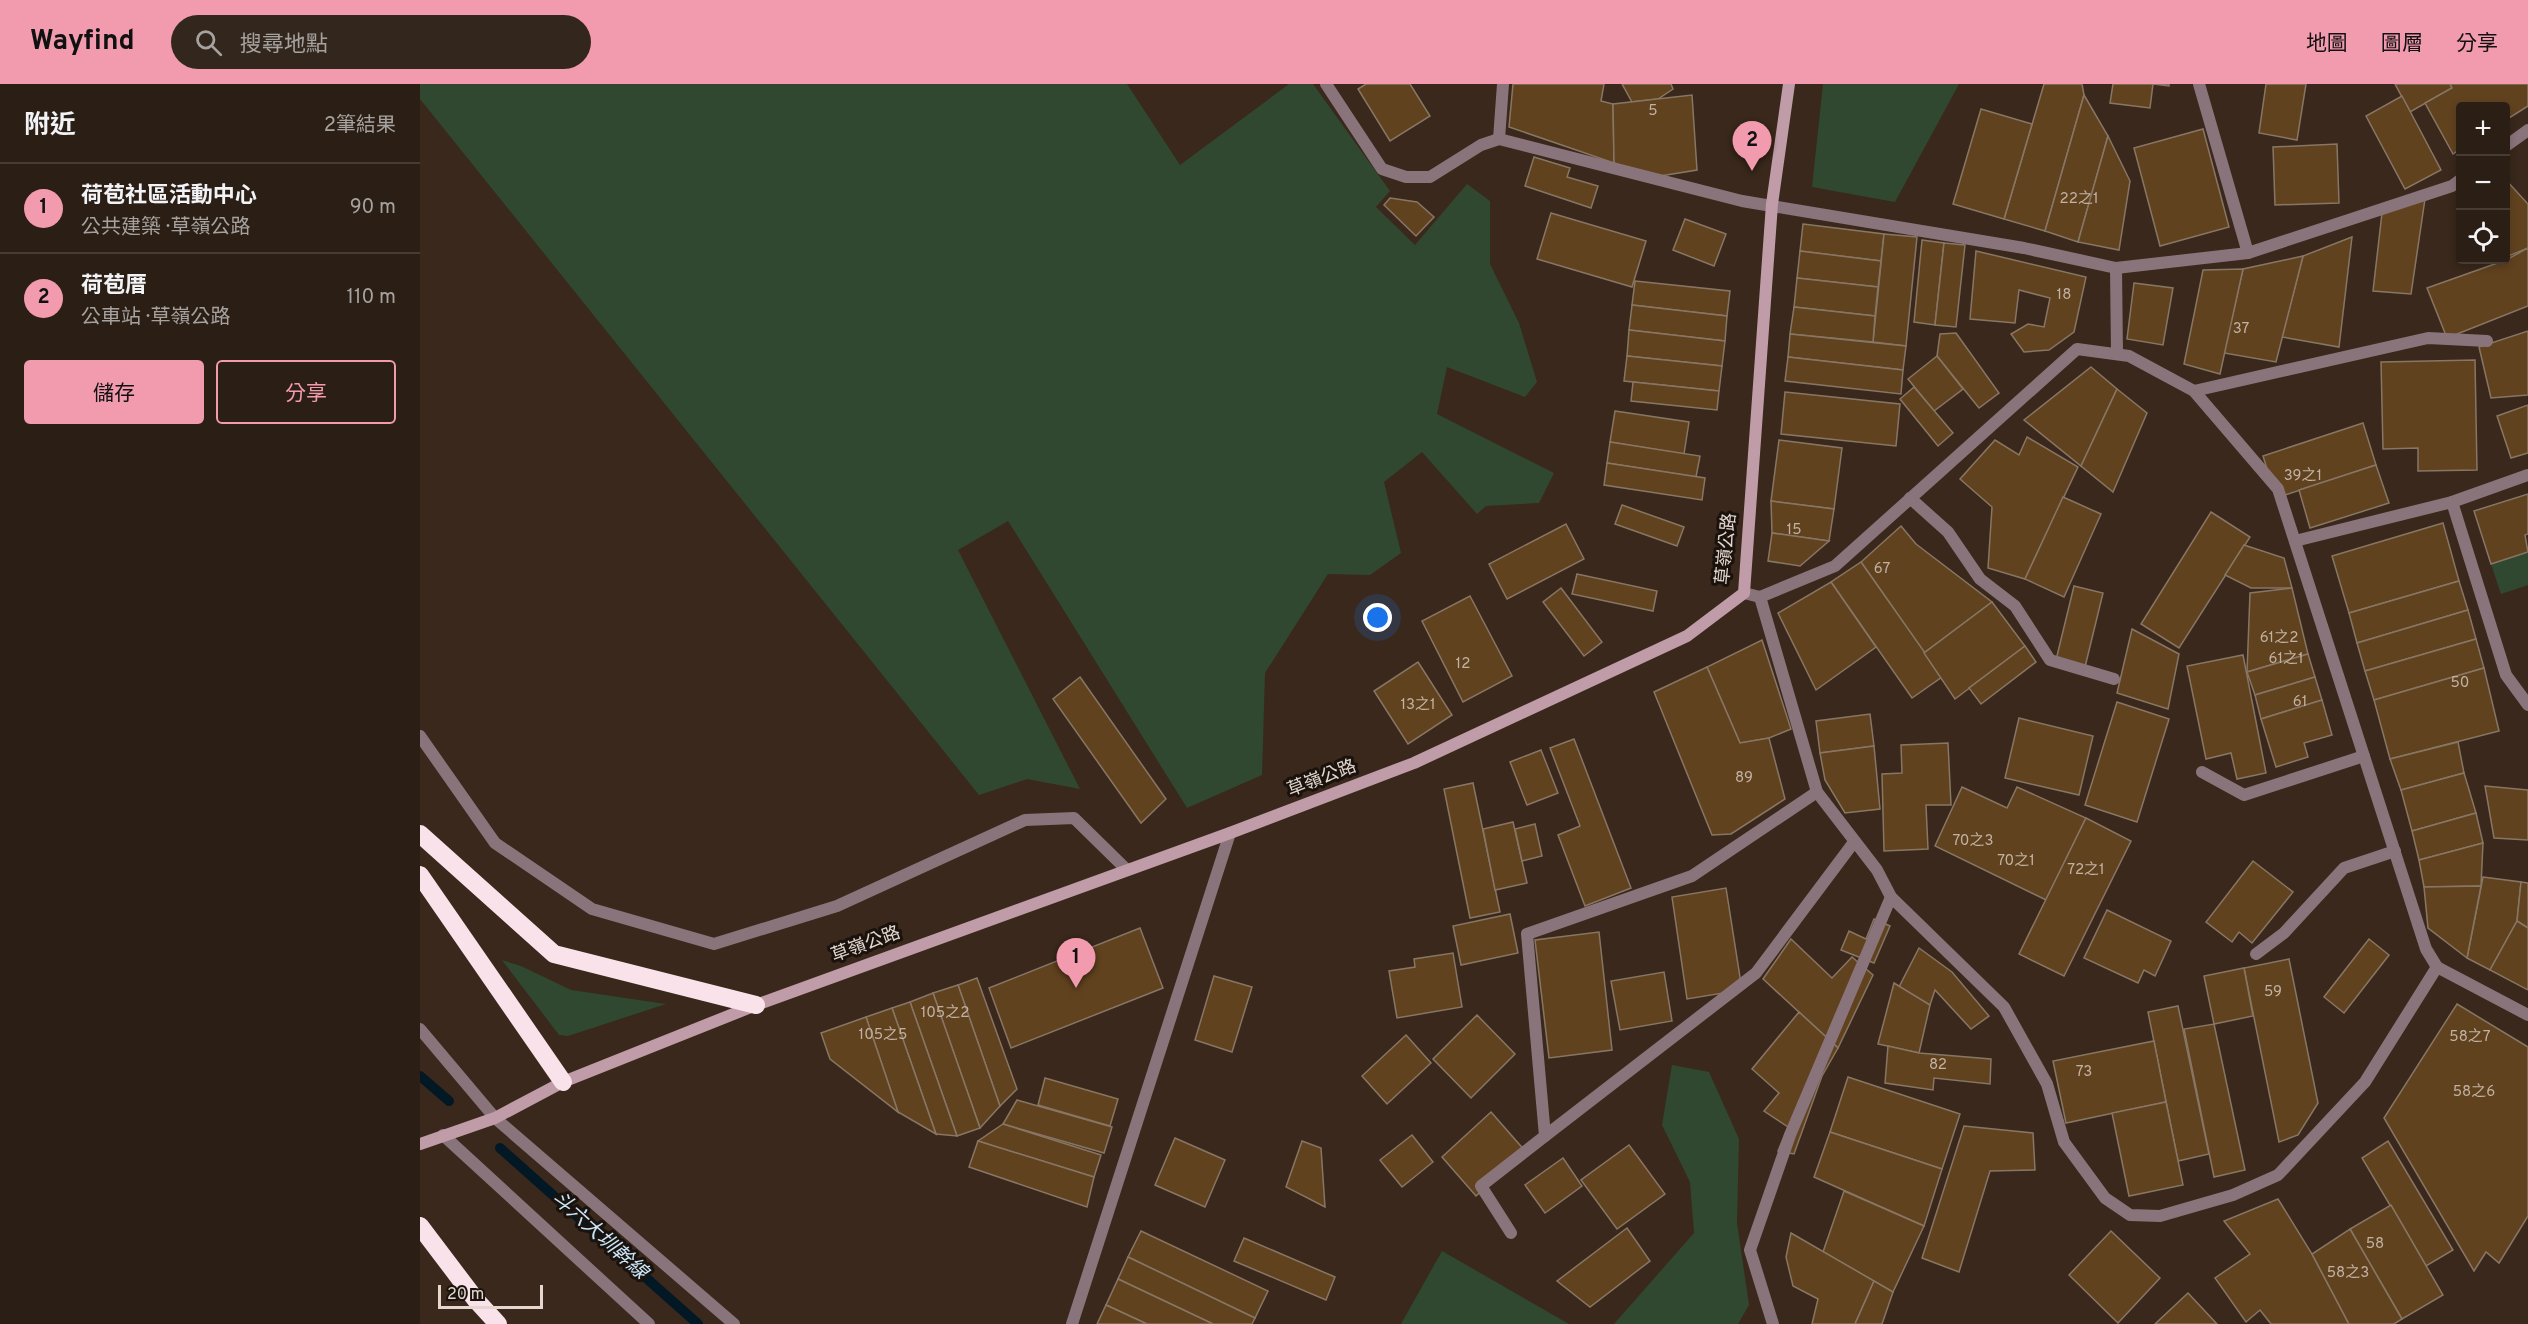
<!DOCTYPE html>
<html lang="zh-TW">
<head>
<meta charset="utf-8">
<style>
  :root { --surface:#2b1e14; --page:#33271d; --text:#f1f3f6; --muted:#a6a2a0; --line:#473c34; --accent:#f29aae }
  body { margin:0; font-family:Overpass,"Noto Sans TC",sans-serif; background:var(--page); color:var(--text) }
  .controls { position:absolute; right:18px; top:18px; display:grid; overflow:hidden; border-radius:6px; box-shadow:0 3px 9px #0003 }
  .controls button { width:54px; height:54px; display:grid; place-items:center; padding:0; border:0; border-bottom:2px solid var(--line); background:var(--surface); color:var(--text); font:30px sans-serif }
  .scale { position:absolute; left:18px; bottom:15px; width:105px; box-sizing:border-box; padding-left:6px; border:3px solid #e3d7cf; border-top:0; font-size:16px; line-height:21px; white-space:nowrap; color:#e3d7cf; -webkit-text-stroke:4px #1a120d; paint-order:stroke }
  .you { position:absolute; left:958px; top:534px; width:21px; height:21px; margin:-15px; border:4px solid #fff; border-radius:50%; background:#1a73e8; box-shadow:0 0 0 9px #1a73e833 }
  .badge { display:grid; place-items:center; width:39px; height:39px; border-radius:50%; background:var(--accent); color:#111; font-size:20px; font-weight:700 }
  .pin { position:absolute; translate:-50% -50px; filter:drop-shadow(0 2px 3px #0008) }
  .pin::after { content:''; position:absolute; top:32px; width:21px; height:18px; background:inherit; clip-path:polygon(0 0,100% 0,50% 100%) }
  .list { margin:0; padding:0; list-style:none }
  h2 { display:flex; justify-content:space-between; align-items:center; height:78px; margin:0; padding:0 24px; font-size:26px }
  h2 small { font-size:20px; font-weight:400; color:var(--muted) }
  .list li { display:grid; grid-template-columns:39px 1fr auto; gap:18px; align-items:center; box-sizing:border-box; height:90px; padding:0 24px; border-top:2px solid var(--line) }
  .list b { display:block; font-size:22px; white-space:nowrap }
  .list p { margin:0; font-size:20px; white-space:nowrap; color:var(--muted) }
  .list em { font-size:20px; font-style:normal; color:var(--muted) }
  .actions { display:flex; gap:12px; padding:18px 24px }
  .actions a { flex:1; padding:14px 0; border:2px solid var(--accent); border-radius:6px; text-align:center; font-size:21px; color:var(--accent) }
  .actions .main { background:var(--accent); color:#111 }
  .icon { flex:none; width:33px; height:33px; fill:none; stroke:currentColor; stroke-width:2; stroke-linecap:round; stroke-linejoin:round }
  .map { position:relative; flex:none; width:2108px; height:1240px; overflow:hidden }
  header { display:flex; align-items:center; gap:36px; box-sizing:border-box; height:84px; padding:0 30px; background:var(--accent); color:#111 }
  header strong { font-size:28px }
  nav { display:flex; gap:33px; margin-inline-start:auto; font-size:21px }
  .search { width:420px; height:54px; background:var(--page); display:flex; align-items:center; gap:15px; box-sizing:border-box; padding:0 21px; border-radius:33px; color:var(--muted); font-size:22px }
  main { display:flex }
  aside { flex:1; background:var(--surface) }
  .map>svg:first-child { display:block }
</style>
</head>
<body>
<header>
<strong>Wayfind</strong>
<div class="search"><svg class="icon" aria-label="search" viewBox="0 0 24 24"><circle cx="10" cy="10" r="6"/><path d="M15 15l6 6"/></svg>搜尋地點</div>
<nav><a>地圖</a><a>圖層</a><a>分享</a></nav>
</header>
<main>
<aside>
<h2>附近<small>2筆結果</small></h2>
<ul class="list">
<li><span class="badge">1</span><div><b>荷苞社區活動中心</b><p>公共建築 · 草嶺公路</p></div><em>90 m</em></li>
<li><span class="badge">2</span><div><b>荷苞厝</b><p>公車站 · 草嶺公路</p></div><em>110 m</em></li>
</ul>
<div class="actions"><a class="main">儲存</a><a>分享</a></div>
</aside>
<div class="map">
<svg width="2108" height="1240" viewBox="0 0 2108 1240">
  <rect width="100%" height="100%" fill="#39281b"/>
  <!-- green -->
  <g fill="#304830">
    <polygon points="0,0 707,0 760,81 869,0 893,0 970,107 956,123 995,161 1047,100 1070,117 1070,180 1099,239 1117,298 1105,313 1027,283 1017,330 1134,389 1119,419 1066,422 1057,430 1002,368 964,398 981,469 950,491 908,490 845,589 842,691 767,724 588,437 538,466 660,705 607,695 559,711 0,15"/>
    <polygon points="1403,0 1539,0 1475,118 1392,103"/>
    <polygon points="2108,468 2108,501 2081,510 2071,480"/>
    <polygon points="82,876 101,882 151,906 246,920 148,952 139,951"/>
    <polygon points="1252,981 1289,988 1319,1055 1317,1139 1329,1221 1318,1240 1194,1240 1274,1149 1270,1098 1242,1041"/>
    <polygon points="1022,1167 1149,1240 981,1240"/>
  </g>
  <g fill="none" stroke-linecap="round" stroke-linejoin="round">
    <!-- stream -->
    <g stroke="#021925" stroke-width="10">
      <polyline points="0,992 29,1017"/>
      <polyline points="80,1064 278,1240"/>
    </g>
  </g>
  <!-- building -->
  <g fill="#61421f" stroke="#887665" stroke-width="1.5">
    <polygon points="946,0 990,0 1010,32 970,57 938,5"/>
    <polygon points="1093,0 1184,0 1181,17 1193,20 1194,79 1089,43"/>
    <polygon points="1202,0 1251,0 1253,5 1238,15 1212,18"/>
    <polygon points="1624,0 1662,0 1664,11 1625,147 1584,135"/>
    <polygon points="1693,0 1749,0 1749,2 1733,0 1730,24 1690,19"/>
    <polygon points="1846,0 1886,0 1877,56 1839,49"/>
    <polygon points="1975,0 2030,0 2032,4 1990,28"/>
    <polygon points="2030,0 2108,0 2108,22 2086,36 2086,22 2040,22 2040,65 2033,70 2005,19 2032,4"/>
    <polygon points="1272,11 1277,86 1234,93 1194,79 1193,20"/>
    <polygon points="1664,11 1688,52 1658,158 1625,147"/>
    <polygon points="1982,12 2021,86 1985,105 1946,32"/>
    <polygon points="1561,25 1612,40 1584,135 1533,120"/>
    <polygon points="1783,45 1809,143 1740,162 1714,64"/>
    <polygon points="1688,52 1710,97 1699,166 1658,158"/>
    <polygon points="1917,60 1919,119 1855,121 1853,63"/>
    <polygon points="1114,73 1150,84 1147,93 1178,102 1171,124 1105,102"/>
    <polygon points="2086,96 2108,120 2108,164 2086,173"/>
    <polygon points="970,114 997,118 1014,133 996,152 964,121"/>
    <polygon points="2005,115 1991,210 1953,207 1962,129"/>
    <polygon points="1131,129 1226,157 1212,203 1117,175"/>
    <polygon points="1265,135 1306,150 1294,182 1253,166"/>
    <polygon points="1383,140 1464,150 1461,177 1380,167"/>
    <polygon points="1464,150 1497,153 1486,262 1453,258"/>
    <polygon points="1932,153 1919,263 1862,253 1883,172"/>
    <polygon points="1502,156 1524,159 1515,241 1494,238"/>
    <polygon points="1524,159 1545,161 1536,243 1515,241"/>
    <polygon points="2108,164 2108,222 2027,254 2007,204 2086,176"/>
    <polygon points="1380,167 1461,177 1458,203 1377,194"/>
    <polygon points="1556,167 1666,193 1654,248 1629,266 1604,268 1591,250 1608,240 1624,243 1630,214 1599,206 1595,239 1550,235"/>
    <polygon points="1883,172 1856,278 1804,269 1823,185"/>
    <polygon points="1823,185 1800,290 1764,280 1783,186"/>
    <polygon points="1377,194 1458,203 1455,232 1374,223"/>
    <polygon points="1215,197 1310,207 1307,232 1212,221"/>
    <polygon points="1714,199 1753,204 1743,261 1707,255"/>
    <polygon points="1212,221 1307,232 1305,257 1209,246"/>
    <polygon points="1374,223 1455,232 1453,258 1370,250"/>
    <polygon points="1209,246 1305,257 1302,282 1207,272"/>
    <polygon points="2108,247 2108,311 2071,314 2059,263"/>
    <polygon points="1536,249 1579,309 1559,324 1517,272 1520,250"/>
    <polygon points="1370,250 1486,262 1483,286 1368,273"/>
    <polygon points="1207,272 1302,282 1299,307 1204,297"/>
    <polygon points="1517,272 1543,305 1514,327 1488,295"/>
    <polygon points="1368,273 1483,286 1481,310 1365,297"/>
    <polygon points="2055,276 2057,386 1998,387 1998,364 1963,365 1961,278"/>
    <polygon points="1671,283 1697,305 1661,382 1604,336"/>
    <polygon points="1213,298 1299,307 1297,326 1211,317"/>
    <polygon points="1494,303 1533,349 1518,362 1480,315"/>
    <polygon points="1697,305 1727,329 1693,408 1661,382"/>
    <polygon points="1365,308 1480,320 1476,362 1361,350"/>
    <polygon points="2108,321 2108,369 2091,374 2077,332"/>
    <polygon points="1195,327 1269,338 1264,370 1190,358"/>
    <polygon points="1943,339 1956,381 1856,414 1843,372"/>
    <polygon points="1607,353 1658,383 1605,495 1568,484 1572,423 1540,395 1575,356 1599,371"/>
    <polygon points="1359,356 1422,364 1414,425 1351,417"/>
    <polygon points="1190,358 1280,372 1276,393 1187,379"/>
    <polygon points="1187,379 1285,394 1282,416 1184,401"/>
    <polygon points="1956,381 1969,419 1890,444 1879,406"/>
    <polygon points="2108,410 2108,450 2105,451 2108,468 2071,480 2054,427"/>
    <polygon points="1643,413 1681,430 1644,513 1605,495"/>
    <polygon points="1351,417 1414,425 1409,457 1352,449"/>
    <polygon points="1202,421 1264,443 1257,462 1195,440"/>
    <polygon points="1791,428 1830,453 1759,564 1721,540"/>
    <polygon points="2023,439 2039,497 1929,529 1912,472"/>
    <polygon points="1146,440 1164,475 1087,515 1069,480"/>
    <polygon points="1481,442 1496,460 1572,518 1504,569 1441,478"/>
    <polygon points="1352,449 1409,457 1380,482 1348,477"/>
    <polygon points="1824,461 1864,474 1872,504 1831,504 1805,491"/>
    <polygon points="1441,478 1522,593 1492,614 1411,498"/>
    <polygon points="1157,490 1237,507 1233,527 1152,510"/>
    <polygon points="2039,497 2048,526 1937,559 1929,529"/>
    <polygon points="1411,498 1456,563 1396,606 1358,529"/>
    <polygon points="1654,502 1683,509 1665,583 1636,576"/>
    <polygon points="1141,504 1182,558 1164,572 1123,518"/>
    <polygon points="1872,504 1888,570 1827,588 1830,509"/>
    <polygon points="1050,512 1092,592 1043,618 1002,537"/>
    <polygon points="1572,518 1605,562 1535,615 1504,569"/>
    <polygon points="2048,526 2056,555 1945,587 1937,559"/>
    <polygon points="1712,545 1759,570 1748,625 1697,609"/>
    <polygon points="2056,555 2064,584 1954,616 1945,587"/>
    <polygon points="1342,556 1371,645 1349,654 1320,659 1287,583"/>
    <polygon points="1605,562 1616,578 1561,620 1549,604"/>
    <polygon points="1888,570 1895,593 1835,611 1827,588"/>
    <polygon points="1823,571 1846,689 1817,695 1811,669 1786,675 1767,582"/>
    <polygon points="998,578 1032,631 988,660 954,607"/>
    <polygon points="1287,583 1320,659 1349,654 1365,715 1311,750 1292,751 1234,608"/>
    <polygon points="2064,584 2079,647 1970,675 1954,616"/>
    <polygon points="660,593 746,715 721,739 633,615"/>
    <polygon points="1895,593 1902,616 1841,635 1835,611"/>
    <polygon points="1902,616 1912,651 1884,659 1888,673 1856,683 1841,635"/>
    <polygon points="1697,618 1749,635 1717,738 1665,721"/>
    <polygon points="1450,630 1454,662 1400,669 1396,637"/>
    <polygon points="1599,634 1673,652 1659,711 1585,694"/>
    <polygon points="1154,655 1211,804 1165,822 1138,751 1160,742 1130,664"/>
    <polygon points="2038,658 2044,689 1981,706 1970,675"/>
    <polygon points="1528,659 1531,721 1506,721 1508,765 1464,767 1462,690 1482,689 1481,661"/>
    <polygon points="1454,662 1460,725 1425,729 1405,696 1400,669"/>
    <polygon points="1121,666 1138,709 1107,721 1090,678"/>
    <polygon points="2044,689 2056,729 1992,747 1981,706"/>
    <polygon points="1053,699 1080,828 1050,834 1024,705"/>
    <polygon points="2065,702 2108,706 2108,756 2074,754"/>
    <polygon points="1542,703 1587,724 1597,703 1666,734 1626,816 1515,762"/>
    <polygon points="2056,729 2063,759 1999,776 1992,747"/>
    <polygon points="1666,734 1711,757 1644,892 1599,870"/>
    <polygon points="1093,738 1107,799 1075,806 1063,745"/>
    <polygon points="1115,740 1122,772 1102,777 1095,745"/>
    <polygon points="2063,759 2061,802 2004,803 1999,776"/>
    <polygon points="1833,777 1873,808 1832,859 1819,848 1812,858 1786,838"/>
    <polygon points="2063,793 2101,798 2097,837 2070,886 2047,874"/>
    <polygon points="2101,798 2108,799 2108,844 2097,837"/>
    <polygon points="2061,802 2047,874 2008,844 2004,803"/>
    <polygon points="1306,804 1322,906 1267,915 1252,813"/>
    <polygon points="1687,826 1751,857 1735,892 1724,886 1718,899 1664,874"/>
    <polygon points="1090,830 1098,869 1041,881 1033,842"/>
    <polygon points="1454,835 1470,842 1454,879 1421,866 1429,847 1446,855"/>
    <polygon points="2097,837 2108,844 2108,906 2070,886"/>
    <polygon points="720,844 743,904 591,964 569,904"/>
    <polygon points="1179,848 1192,966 1129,974 1115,856"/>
    <polygon points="1371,855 1412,894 1432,873 1453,891 1418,964 1343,895"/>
    <polygon points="1949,855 1969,871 1924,929 1904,913"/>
    <polygon points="1499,864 1532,888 1569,932 1551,945 1515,906 1510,921 1479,903"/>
    <polygon points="1033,869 1042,923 977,934 969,887 995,883 994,875"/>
    <polygon points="1869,875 1898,1019 1878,1051 1859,1058 1824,884"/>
    <polygon points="1824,884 1833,932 1794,940 1784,892"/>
    <polygon points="1244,888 1252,937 1200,946 1191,897"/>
    <polygon points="794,892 832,903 812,968 775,956"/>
    <polygon points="557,894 597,1005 580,1022 538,901"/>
    <polygon points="1474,899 1510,921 1499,969 1458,960"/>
    <polygon points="538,901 580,1022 560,1044 513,909"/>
    <polygon points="513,909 560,1044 537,1052 490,918"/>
    <polygon points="490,918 537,1052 516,1050 472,924"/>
    <polygon points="2037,920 2108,963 2108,1132 2079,1179 2066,1168 2054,1187 1964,1034"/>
    <polygon points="1758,922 1789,1070 1758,1077 1728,928"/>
    <polygon points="472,924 516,1050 478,1028 446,933"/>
    <polygon points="1379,928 1418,964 1402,992 1374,1070 1358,1067 1368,1043 1344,1027 1359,1009 1332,985"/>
    <polygon points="1057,931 1095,970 1051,1014 1013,975"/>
    <polygon points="446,933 478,1028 410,975 401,949"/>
    <polygon points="1794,940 1825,1086 1794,1093 1764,945"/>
    <polygon points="986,951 1011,979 967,1020 942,992"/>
    <polygon points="1734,957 1746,1018 1646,1039 1633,977"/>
    <polygon points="1468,962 1499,969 1571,975 1570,1000 1514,994 1513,1006 1465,999"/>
    <polygon points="1428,993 1540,1030 1522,1085 1410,1048"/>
    <polygon points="625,994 698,1015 690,1042 618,1021"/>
    <polygon points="597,1016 692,1043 684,1069 583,1040"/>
    <polygon points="1746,1018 1763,1101 1709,1112 1692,1029"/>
    <polygon points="1071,1028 1106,1068 1056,1112 1022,1073"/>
    <polygon points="583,1040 681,1071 674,1093 558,1057"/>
    <polygon points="1544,1042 1613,1049 1615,1086 1570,1087 1539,1188 1502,1174"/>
    <polygon points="1410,1048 1522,1085 1504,1142 1394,1093"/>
    <polygon points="992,1051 1013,1078 982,1103 960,1076"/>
    <polygon points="755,1054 805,1076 785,1123 735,1101"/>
    <polygon points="558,1057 674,1093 667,1123 549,1083"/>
    <polygon points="882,1057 901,1064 905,1123 866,1103"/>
    <polygon points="1968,1057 2033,1166 2006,1182 1942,1074"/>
    <polygon points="1209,1061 1245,1110 1197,1145 1161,1096"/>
    <polygon points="1143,1074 1162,1102 1125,1129 1105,1101"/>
    <polygon points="1424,1107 1504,1142 1473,1208 1403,1168"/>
    <polygon points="1858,1115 1892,1170 1929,1240 1851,1240 1840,1226 1826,1238 1795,1194 1830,1170 1804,1137"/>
    <polygon points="1971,1121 2023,1211 1982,1235 1930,1145"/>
    <polygon points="1207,1144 1230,1177 1170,1223 1137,1197"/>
    <polygon points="1930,1145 1982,1235 1974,1240 1929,1240 1892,1170"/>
    <polygon points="721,1147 848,1207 835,1234 708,1173"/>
    <polygon points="1691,1147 1740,1194 1698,1239 1649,1191"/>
    <polygon points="1371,1149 1454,1197 1435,1240 1392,1240 1398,1215 1373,1202 1366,1173"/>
    <polygon points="824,1154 915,1193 906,1216 814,1177"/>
    <polygon points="708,1173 835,1234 832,1240 793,1240 698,1195"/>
    <polygon points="698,1195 793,1240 727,1240 686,1221"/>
    <polygon points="1454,1197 1473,1208 1462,1240 1435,1240"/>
    <polygon points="1768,1209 1797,1240 1735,1240"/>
    <polygon points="686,1221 727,1240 677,1240"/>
  </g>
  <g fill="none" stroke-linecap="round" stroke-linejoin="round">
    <!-- service -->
    <polyline stroke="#8a747b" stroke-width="12" points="1125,1052 1336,889 1434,758"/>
    <!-- minor -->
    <g stroke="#8a747b" stroke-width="12">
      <polyline points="906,0 962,85 986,93 1010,93 1061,61 1079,55 1322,117 1604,164 1696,184 1828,169 2032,102 2040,96"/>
      <polyline points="1779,0 1828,169"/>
      <polyline points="1079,55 1083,0"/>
      <polyline points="2086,62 2108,46"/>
      <polyline points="1696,184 1697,270"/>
      <polyline points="1774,307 2008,254 2067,257"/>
      <polyline points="1490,414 1528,448 1560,495 1595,522 1630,576 1694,595"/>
      <polyline points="2032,418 2086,591 2108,621"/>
      <polyline points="1875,457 2032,418 2108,391"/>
      <polyline points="1340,513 1397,708 1457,786 1471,813 1584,923 1627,1000 1644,1058 1685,1114 1710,1131 1740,1132 1813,1111 1858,1091 1945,998 2017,883"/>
      <polyline points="0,652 75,759 172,825 294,860 417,822 605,736 654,734 707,786"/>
      <polyline points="1782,688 1824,711 1944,672"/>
      <polyline points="1836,870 1864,849 1924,784 1975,767"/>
      <polyline points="0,945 75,1034 314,1240"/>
      <polyline points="23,1051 229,1240"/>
      <polyline points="1091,1149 1061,1102 1125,1052 1107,850 1272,792 1397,708"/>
      <polyline points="1353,1240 1330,1166 1370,1051 1471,813"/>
    </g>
    <!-- tertiary -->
    <g stroke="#8a747b" stroke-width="12">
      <polyline points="1324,509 1340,513 1415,482 1657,265 1709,272 1774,307 1858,405 2006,865 2017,883 2108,931"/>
      <polyline points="652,1240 810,749"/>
    </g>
    <!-- secondary -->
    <polyline stroke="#bf9ca7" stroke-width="12" points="0,1060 75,1034 143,998 336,921 810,749 994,679 1267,552 1324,509 1352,120 1369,0"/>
    <!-- motorway -->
    <g stroke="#f9e2e9" stroke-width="18">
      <polyline points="0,750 134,870 336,921"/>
      <polyline points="0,791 143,998"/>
      <polyline points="0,1142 56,1216 78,1240"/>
    </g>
  </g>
  <g text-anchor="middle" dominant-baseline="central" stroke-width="6" stroke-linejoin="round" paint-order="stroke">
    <!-- number labels -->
    <g font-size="15" fill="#c2b2a3">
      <text x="1233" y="27">5</text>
      <text x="1659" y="115">22之1</text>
      <text x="1644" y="211">18</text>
      <text x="1821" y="245">37</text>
      <text x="1883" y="392">39之1</text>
      <text x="1374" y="446">15</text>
      <text x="1462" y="485">67</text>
      <text x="1859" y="554">61之2</text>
      <text x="1866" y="575">61之1</text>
      <text x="1043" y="580">12</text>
      <text x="2040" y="599">50</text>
      <text x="1880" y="618">61</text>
      <text x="998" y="621">13之1</text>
      <text x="1324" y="694">89</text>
      <text x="1553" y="757">70之3</text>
      <text x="1596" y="777">70之1</text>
      <text x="1666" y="786">72之1</text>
      <text x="1853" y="908">59</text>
      <text x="525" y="929">105之2</text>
      <text x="463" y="951">105之5</text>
      <text x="2050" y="953">58之7</text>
      <text x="1518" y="981">82</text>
      <text x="1664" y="988">73</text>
      <text x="2054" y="1008">58之6</text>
      <text x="1955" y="1160">58</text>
      <text x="1928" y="1189">58之3</text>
    </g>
    <!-- street labels -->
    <g font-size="18" fill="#e3d7cf" stroke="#1a120d">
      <text transform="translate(1307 465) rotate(-84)">草嶺公路</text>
      <text transform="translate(902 695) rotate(-21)">草嶺公路</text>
      <text transform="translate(446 861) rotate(-20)">草嶺公路</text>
    </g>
    <!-- water labels -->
    <g font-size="20" font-style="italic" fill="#cae6f8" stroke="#1a120d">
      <text transform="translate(179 1152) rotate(42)">斗六大圳幹線</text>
    </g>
  </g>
</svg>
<div class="controls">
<button>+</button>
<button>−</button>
<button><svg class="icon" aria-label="locate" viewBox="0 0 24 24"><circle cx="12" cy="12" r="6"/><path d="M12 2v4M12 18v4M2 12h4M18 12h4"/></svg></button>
</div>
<div class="scale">20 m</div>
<div class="you"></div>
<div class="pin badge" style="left:656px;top:904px">1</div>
<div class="pin badge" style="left:1332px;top:87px">2</div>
</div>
</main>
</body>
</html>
